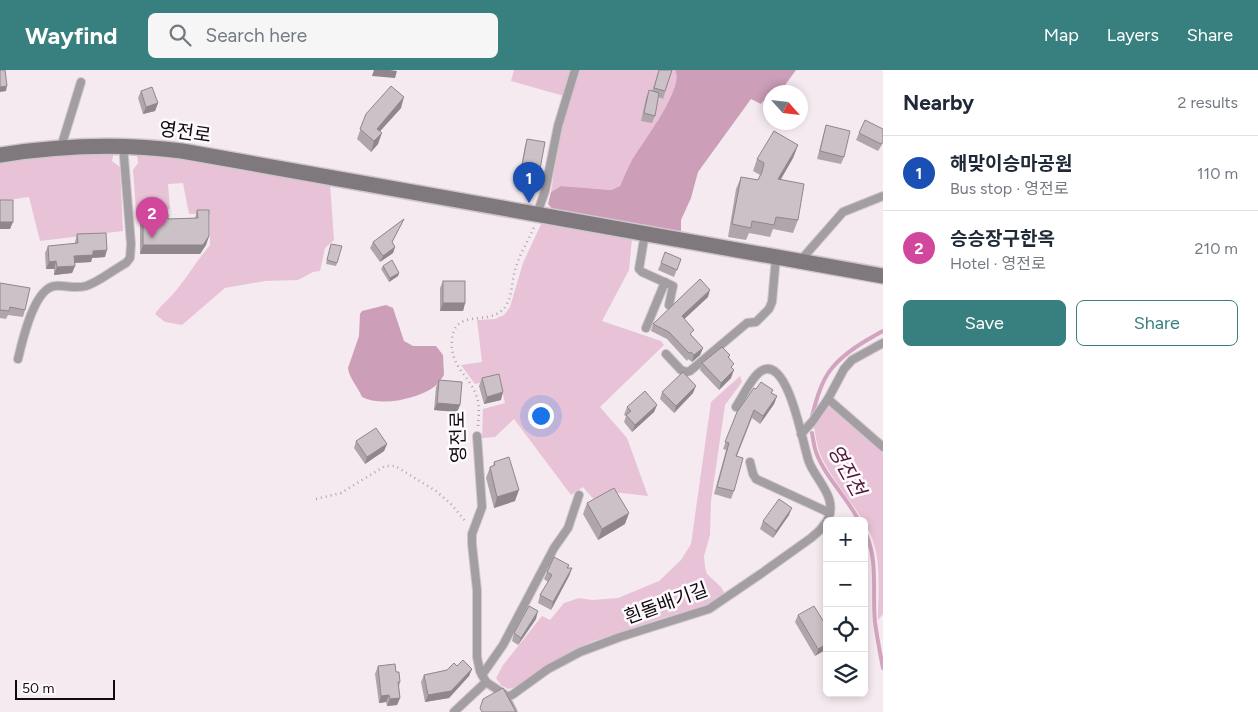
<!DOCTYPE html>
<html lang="en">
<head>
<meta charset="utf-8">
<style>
  :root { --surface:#fff; --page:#f6f6f7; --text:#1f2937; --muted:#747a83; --line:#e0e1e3; --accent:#38807f }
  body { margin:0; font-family:Figtree,"Noto Sans KR",sans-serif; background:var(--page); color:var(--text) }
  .controls { position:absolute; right:15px; bottom:15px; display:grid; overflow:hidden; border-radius:8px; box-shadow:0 2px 8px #0003 }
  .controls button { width:45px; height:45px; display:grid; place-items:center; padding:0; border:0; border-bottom:1px solid var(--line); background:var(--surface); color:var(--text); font:25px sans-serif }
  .compass { position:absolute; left:763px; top:15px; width:45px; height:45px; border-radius:50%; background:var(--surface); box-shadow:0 2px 8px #0003; rotate:117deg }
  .scale { position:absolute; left:15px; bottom:12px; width:100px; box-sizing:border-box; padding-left:5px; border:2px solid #0f0b0d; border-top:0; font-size:14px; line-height:18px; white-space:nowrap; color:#0f0b0d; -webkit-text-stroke:4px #fef9fc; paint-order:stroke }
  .you { position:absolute; left:540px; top:345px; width:18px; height:18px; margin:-12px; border:4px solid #fff; border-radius:50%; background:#1a73e8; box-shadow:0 0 0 8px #1a73e833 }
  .badge { display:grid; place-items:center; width:32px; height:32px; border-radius:50%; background:var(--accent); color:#fff; font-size:16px; font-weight:700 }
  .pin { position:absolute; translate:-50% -41px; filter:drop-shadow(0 1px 2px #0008) }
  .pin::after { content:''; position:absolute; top:26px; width:18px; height:15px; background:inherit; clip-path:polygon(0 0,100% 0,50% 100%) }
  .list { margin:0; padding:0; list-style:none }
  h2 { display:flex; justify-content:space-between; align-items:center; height:65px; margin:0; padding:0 20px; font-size:21px }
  h2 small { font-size:16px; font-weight:400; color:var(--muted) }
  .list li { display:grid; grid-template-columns:32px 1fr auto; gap:15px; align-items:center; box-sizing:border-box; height:75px; padding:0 20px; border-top:1px solid var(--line) }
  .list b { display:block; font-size:19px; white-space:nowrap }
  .list p { margin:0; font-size:16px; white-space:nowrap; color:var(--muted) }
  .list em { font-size:16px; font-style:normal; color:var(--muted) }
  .actions { display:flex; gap:10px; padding:15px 20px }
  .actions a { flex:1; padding:11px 0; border:1px solid var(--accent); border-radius:8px; text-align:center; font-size:18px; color:var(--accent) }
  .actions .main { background:var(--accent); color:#fff }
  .icon { flex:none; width:28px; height:28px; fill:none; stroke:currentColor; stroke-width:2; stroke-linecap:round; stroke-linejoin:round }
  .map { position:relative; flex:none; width:883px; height:642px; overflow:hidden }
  header { display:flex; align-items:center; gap:30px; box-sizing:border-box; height:70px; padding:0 25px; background:var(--accent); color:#fff }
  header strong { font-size:24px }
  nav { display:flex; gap:28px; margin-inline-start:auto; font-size:18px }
  .search { width:350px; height:45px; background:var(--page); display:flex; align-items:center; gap:12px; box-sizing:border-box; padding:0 18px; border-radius:8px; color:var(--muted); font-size:19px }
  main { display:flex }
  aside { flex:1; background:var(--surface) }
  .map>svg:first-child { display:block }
</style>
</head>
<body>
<header>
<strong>Wayfind</strong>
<div class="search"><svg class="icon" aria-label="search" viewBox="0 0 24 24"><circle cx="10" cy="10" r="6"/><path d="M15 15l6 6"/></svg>Search here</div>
<nav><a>Map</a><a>Layers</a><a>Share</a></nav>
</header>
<main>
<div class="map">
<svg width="883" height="642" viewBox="0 0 883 642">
  <rect width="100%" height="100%" fill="#f5eaf0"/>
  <!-- green -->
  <g fill="#e8c3d8">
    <polygon points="514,0 571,0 564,26 511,11"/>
    <path d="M 578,0 L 675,0 C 685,17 643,72 633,88 C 628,97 624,107 620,116 L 611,120 L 561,116 L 551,122 L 558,74 Z"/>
    <polygon points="114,82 112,91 120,97 123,161 40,171 29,127 0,131 0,92 33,87"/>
    <path d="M 137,84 L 178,88 L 330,113 L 334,170 L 325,178 L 320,201 L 313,202 L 298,210 L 265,211 L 225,218 L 182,255 L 165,252 L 155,244 C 160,236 167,231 174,223 C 187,208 197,190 210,175 L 210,144 L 189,144 L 183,113 L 168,114 L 170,139 L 136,141 L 133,100 L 138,93 Z"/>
    <polygon points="542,152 632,169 629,200 602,251 661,271 664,275 600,337 627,368 648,426 612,422 596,432 583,417 571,425 514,349 495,367 482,368 483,339 505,333 499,308 475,314 461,295 482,292 477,250 495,249 504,245 510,237 523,193"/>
    <polygon points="740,306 742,312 725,335 711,431 710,465 704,486 705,497 707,504 721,517 724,522 722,527 709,536 663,548 591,572 552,593 517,617 508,619 501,615 496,608 503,595 542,546 550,550 564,533 579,528 592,530 618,528 659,511 681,490 691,474 711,332"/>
    <path d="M 828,335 L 883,383 L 883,544 L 878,550 C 878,523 882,488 870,463 C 857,437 834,414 821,386 C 817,377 816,367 814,357 Z"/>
  </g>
  <!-- forest -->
  <g fill="#cc9eb8">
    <path d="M 675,0 L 796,0 L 780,22 L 770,22 L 770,31 L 767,33 L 763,31 L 761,34 L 751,29 L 698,102 L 691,128 L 681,150 L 681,162 L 553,140 L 548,134 L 551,122 L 561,116 L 611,120 L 620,116 C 624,107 628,97 633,88 C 643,72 685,17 675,0 Z"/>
    <path d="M 386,235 L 393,238 L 404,271 L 413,276 L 436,276 L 443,285 L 444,305 C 441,309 438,314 434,317 C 417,329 381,337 362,327 C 358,317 349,308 348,298 L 359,266 L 360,244 L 362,241 Z"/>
  </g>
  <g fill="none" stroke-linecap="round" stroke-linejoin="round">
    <!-- stream -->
    <g stroke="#d3a4bf" stroke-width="4">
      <path d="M 812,346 C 816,331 821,311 832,298 C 845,282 865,271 883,261"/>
      <path d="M 812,363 C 813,369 814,376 816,382 C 825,407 847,427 859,451"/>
      <path d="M 864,460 C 879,488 872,522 875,552 C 877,568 880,583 883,598"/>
    </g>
    <defs>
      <g id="lane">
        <polyline points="61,77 81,12"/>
        <polyline points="537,144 545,121 558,56 575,0"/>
        <polyline points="645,163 639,199 642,202 673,216 669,235"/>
        <polyline points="800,191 843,142 883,126"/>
        <polyline points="646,258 665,212"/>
        <polyline points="666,284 681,300 686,302 690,301 747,253 756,252 769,239 772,232 776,187"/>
        <path d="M 18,289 C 22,272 34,218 55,216 C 65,215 75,219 86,216 C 99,212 113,200 126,193 L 130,188 L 131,174 L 123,75"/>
        <polyline points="828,329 883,377"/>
        <path d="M 736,337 C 742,328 753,304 763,300 C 789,288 803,376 809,392 C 817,412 839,428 827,451"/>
        <polyline points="801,364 812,352 828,329 844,299 852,290 883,273"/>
        <polyline points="477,366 482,437 472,464 472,474 477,520 477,587 480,601 486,612 504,624 513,642"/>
        <polyline points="750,392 753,404 756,409 830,443"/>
        <polyline points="482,605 503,575 554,478 568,458 579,425"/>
        <polyline points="505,627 512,625 548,599 580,582 620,567 709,539 762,503 811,468 820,460 827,451"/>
        <polyline points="454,642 486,612"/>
      </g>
      <path id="secondary" d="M 0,85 C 63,75 120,73 182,81 L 883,206"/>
    </defs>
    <!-- lane casing -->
    <use href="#lane" stroke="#d0c6cc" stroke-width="10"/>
    <!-- secondary casing -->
    <use href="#secondary" stroke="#d0c6cc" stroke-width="18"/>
    <!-- path -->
    <g stroke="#ada4a9" stroke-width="2.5" stroke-dasharray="1 4" stroke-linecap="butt">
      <path d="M 478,356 C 479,344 480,333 475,322 C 466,303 450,295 452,270 C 454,240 483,254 500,242 C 513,233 511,213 515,200 C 519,185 528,171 534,157"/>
      <polyline points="316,429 341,423 385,396 395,396 436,421 451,434 466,452"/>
    </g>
    <!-- lane -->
    <use href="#lane" stroke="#a39ea1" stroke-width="8"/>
    <!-- secondary -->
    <use href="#secondary" stroke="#7f787c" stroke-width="15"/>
  </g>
  <!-- wall -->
  <g fill="#afa6ab">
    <polygon points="659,0 672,0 663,29 658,27 655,46 652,53 641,51 646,28 649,20 652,21"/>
    <polygon points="141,21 158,33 155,41 143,44 138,28"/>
    <polygon points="401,38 380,61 378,74 371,82 357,69 366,44"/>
    <polygon points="826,55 844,87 841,94 817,89 824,62"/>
    <polygon points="859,63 883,73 878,81 856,70"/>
    <polygon points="527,69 540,99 538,106 520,103 525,76"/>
    <polygon points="798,75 793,88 781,109 798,150 793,163 773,159 770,167 749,163 746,170 728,167 736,119 741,107 758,110 760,105 753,101 757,89"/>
    <polygon points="197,140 209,166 206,175 200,184 140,184 140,154 143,145 168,149 195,148"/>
    <polygon points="404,149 401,155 392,172 395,177 393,183 380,192 370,178 373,172"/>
    <polygon points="77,164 105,187 92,188 91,192 75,193 75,196 72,203 54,205 54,199 46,199 45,183 48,176 75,174 75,172"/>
    <polygon points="330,177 337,193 336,196 326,194"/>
    <polygon points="681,189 674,207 658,200 661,193"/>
    <polygon points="383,196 399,203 398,206 389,212 381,199"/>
    <polygon points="443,211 465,233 463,241 440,241 440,218"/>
    <polygon points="0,213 25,240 23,247 8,245 6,249 0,248"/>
    <polygon points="708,227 684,249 692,266 703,278 700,285 692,292 688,289 687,291 667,269 651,261 653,254"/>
    <polygon points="730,285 729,288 732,298 731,308 719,320 700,300 702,293"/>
    <polygon points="482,308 501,330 484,334 479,316"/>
    <polygon points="439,310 460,335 457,342 434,340 436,317"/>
    <polygon points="756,319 772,323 777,326 774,334 760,354 752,348 737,386 734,421 731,429 714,424 726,380 723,379 737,342"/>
    <polygon points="662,322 693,323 674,343 660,329"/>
    <polygon points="657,335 654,342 632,362 624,352 626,346 624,345 627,337"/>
    <polygon points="356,371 387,374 384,381 365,394 354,378"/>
    <polygon points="494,392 515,431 494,438 486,408 490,397 493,396"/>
    <polygon points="587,433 625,454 598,470 583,444"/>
    <polygon points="789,445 773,468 760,459 763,451"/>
    <polygon points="569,495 568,498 572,498 569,506 551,540 538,533 540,525 548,512 544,509 547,502"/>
    <polygon points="798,545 827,557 815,586 795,552"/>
    <polygon points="536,549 518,575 512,571 514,563"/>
    <polygon points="378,596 396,602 400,612 399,617 400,628 397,635 387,636 386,632 379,633 375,604"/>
    <polygon points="457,596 472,599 469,606 449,628 425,632 421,612 424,605 447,600"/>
  </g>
  <!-- shaded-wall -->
  <g fill="#8f878b">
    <polygon points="374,0 390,0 397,1 395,8 372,6"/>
    <polygon points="7,16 6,21 0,22 0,17"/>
    <polygon points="404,27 401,38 373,69 377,59"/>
    <polygon points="158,33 155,41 143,44 146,37"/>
    <polygon points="382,63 378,74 371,82 374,71"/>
    <polygon points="798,75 793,88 774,121 778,109"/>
    <polygon points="0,152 13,152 10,159 0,159"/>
    <polygon points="209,166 206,175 200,184 140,184 143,175"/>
    <polygon points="395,177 393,183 380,192 383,186"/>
    <polygon points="107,180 105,187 92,188 91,192 72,193 74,186 93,181"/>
    <polygon points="56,191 54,199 46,199 49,192"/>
    <polygon points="75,196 72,203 54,205 57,197"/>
    <polygon points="399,203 398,206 389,212 390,208"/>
    <polygon points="710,220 708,227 679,254 682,246"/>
    <polygon points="443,233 465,233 463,241 440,241"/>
    <polygon points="703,278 700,285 692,292 694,285"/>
    <polygon points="734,300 731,308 719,320 721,313"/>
    <polygon points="696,316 693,323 674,343 676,336"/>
    <polygon points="503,322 501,330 484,334 487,327"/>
    <polygon points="777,326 774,334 760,354 763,346"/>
    <polygon points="437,333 460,335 457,342 434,340"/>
    <polygon points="657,335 654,342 632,362 635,355"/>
    <polygon points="387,374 384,381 365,394 367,387"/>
    <polygon points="519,420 515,431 494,438 497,427"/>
    <polygon points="792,438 789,445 773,468 776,461"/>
    <polygon points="629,443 625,454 598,470 602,459"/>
    <polygon points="572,498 569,506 551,540 553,532"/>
    <polygon points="538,541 536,549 518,575 521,568"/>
    <polygon points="827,574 827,579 815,586 818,579"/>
    <polygon points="472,599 469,606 449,628 425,632 428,625"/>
    <polygon points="389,625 386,632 379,633 381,626"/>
    <polygon points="400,628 397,635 387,636 390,629"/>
  </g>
  <!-- building -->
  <g fill="#ccc1c7" stroke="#8f878b">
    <polygon points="0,0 5,0 7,16 0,17"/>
    <polygon points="659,0 672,0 665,21 654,18"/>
    <polygon points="391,16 404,27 377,59 382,63 374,71 360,59 366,44"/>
    <polygon points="152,17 158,33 146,37 141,21"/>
    <polygon points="649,20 659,23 655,46 644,43"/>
    <polygon points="865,50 883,59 883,71 881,74 859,63"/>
    <polygon points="826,55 850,61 844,87 820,81"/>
    <polygon points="774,61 798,75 778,109 804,114 798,150 776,147 774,155 752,151 751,158 732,154 741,107 758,110 762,102 764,93 757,89"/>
    <polygon points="527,69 545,72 540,99 522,95"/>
    <rect x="0" y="130" width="13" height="22"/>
    <polygon points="197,140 209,140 209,166 203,175 143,175 143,145 168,144 168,149 198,148"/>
    <polygon points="404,149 392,172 395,177 383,186 373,172"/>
    <polygon points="106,163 107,180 93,181 93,185 74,186 75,196 57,197 56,191 49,192 48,176 78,173 77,164"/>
    <polygon points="331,174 342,176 337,193 327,190"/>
    <polygon points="665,182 681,189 677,200 661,193"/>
    <polygon points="392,190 399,203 390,208 383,196"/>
    <polygon points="700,209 710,220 682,246 694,260 690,264 703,278 694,285 691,282 689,283 669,262 653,254"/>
    <rect x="443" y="211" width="22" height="22"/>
    <polygon points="0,213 30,218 25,240 10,237 9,241 0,240"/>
    <polygon points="722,277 730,285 728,287 734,294 731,297 734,300 721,313 702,293"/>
    <polygon points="683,302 696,316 676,336 662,322"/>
    <polygon points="499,304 503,322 487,327 482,308"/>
    <polygon points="439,310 462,312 460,335 437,333"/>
    <polygon points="761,312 773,320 771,323 777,326 763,346 754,340 736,386 743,388 734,421 717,417 729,373 725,372 737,342 754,318 756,319"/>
    <polygon points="645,321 657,335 635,355 626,345 631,341 627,337"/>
    <polygon points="376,358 387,374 367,387 356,371"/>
    <polygon points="509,387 519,420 497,427 490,397 495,395 494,392"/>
    <polygon points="614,418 629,443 602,459 587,433"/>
    <polygon points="779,429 792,438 776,461 763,451"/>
    <polygon points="554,487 569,495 567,498 572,498 553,532 540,525 552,505 547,502"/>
    <polygon points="529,536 538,541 521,568 514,563"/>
    <polygon points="814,536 827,557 827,574 818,579 798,545"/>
    <polygon points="463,590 472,599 451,621 428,625 424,605 447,600 454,593 457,596"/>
    <polygon points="395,594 396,602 399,602 400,612 398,612 400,628 390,629 389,625 381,626 378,596"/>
    <polygon points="503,618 516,642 482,642 480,638 483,629"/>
  </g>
  <g text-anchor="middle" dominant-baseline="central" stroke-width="5" stroke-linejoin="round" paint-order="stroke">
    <!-- street labels -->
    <g font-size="19" fill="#0f0b0d" stroke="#fef9fc">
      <text transform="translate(185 62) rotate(8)">영전로</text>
      <text transform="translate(458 367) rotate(-91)">영전로</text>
      <text transform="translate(666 533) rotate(-20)">흰돌배기길</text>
    </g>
    <!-- water labels -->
    <g font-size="20" font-style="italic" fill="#4d163b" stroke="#fef9fc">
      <text transform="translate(847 400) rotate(61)">영진천</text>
    </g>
  </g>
</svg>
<div class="controls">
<button>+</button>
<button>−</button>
<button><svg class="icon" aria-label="locate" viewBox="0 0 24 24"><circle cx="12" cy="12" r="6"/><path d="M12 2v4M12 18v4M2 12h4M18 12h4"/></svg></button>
<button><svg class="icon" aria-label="layers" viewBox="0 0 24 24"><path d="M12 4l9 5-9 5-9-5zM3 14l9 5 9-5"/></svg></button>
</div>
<svg class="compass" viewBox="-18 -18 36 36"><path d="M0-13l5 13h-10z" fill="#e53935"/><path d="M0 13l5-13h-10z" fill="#747a83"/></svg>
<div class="scale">50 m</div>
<div class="you"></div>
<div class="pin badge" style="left:529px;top:133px;background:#1a4fb4">1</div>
<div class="pin badge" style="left:152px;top:168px;background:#d1479c">2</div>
</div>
<aside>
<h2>Nearby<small>2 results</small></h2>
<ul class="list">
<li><span class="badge" style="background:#1a4fb4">1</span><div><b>해맞이승마공원</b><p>Bus stop · 영전로</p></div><em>110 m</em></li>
<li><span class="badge" style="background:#d1479c">2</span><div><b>승승장구한옥</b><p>Hotel · 영전로</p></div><em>210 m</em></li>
</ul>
<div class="actions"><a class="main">Save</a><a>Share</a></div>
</aside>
</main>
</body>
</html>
